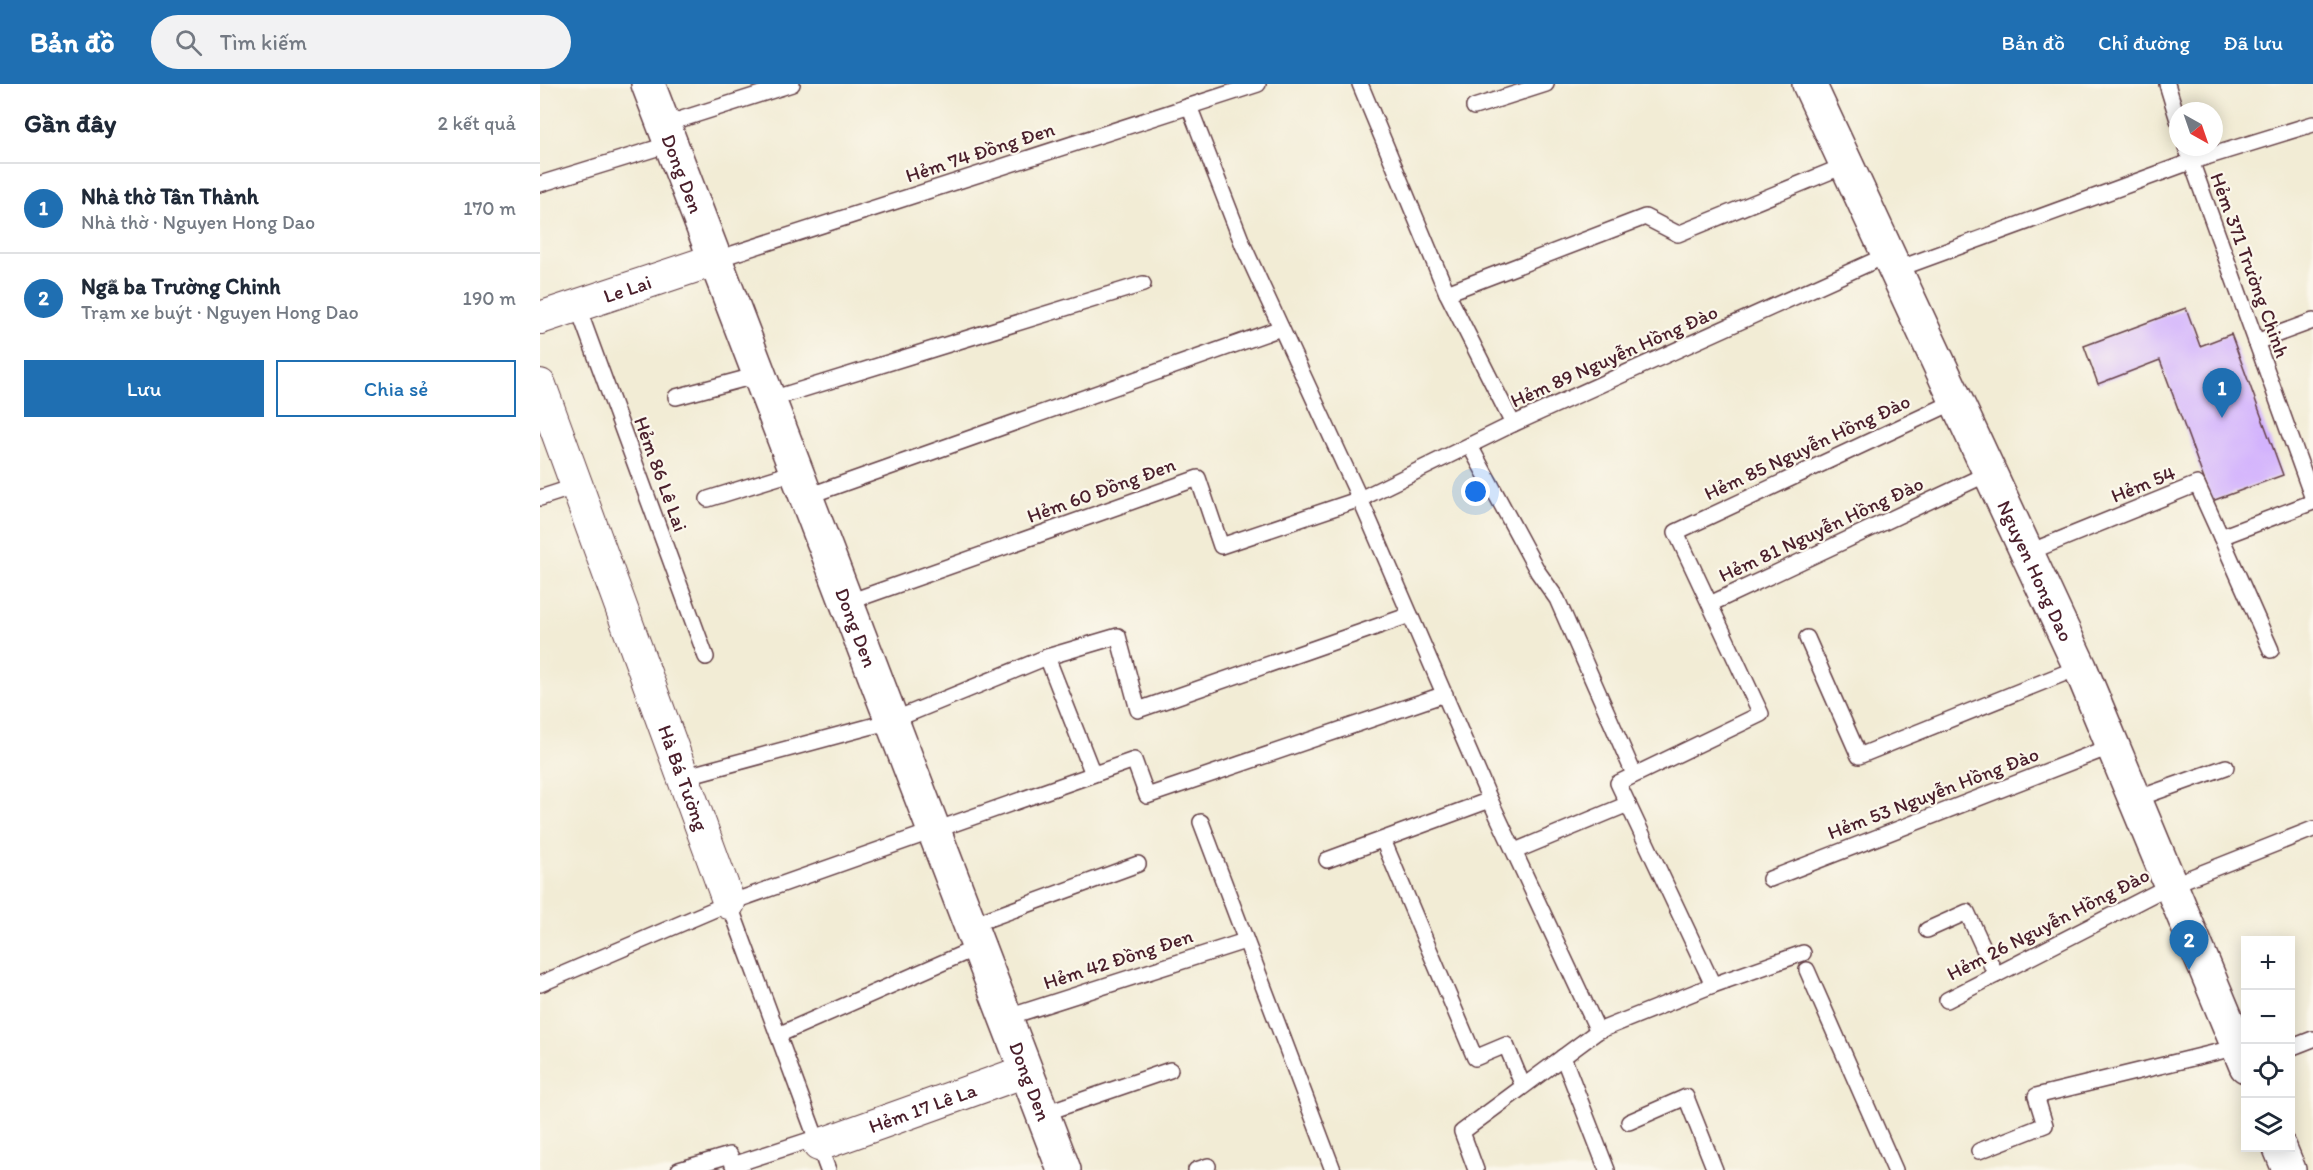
<!DOCTYPE html>
<html lang="vi">
<head>
<meta charset="utf-8">
<style>
  :root { --surface:#fff; --page:#f2f2f3; --text:#1f2937; --muted:#747a83; --line:#e0e1e3; --accent:#1f6fb2 }
  body { margin:0; font-family:Itim,sans-serif; background:var(--page); color:var(--text) }
  .controls { position:absolute; right:18px; bottom:18px; display:grid; overflow:hidden; border-radius:0px; box-shadow:0 3px 15px #0003 }
  .controls button { width:54px; height:54px; display:grid; place-items:center; padding:0; border:0; border-bottom:2px solid var(--line); background:var(--surface); color:var(--text); font:30px sans-serif }
  .compass { position:absolute; left:1629px; top:18px; width:54px; height:54px; border-radius:50%; background:var(--surface); box-shadow:0 3px 15px #0003; rotate:140deg }
  .you { position:absolute; left:936px; top:408px; width:21px; height:21px; margin:-15px; border:4px solid #fff; border-radius:50%; background:#1a73e8; box-shadow:0 0 0 9px #1a73e833 }
  .badge { display:grid; place-items:center; width:39px; height:39px; border-radius:50%; background:var(--accent); color:#fff; font-size:20px; font-weight:700 }
  .pin { position:absolute; translate:-50% -50px; filter:drop-shadow(0 2px 3px #0008) }
  .pin::after { content:''; position:absolute; top:32px; width:21px; height:18px; background:inherit; clip-path:polygon(0 0,100% 0,50% 100%) }
  .list { margin:0; padding:0; list-style:none }
  h2 { display:flex; justify-content:space-between; align-items:center; height:78px; margin:0; padding:0 24px; font-size:26px }
  h2 small { font-size:20px; font-weight:400; color:var(--muted) }
  .list li { display:grid; grid-template-columns:39px 1fr auto; gap:18px; align-items:center; box-sizing:border-box; height:90px; padding:0 24px; border-top:2px solid var(--line) }
  .list b { display:block; font-size:22px; white-space:nowrap }
  .list p { margin:0; font-size:20px; white-space:nowrap; color:var(--muted) }
  .list em { font-size:20px; font-style:normal; color:var(--muted) }
  .actions { display:flex; gap:12px; padding:18px 24px }
  .actions a { flex:1; padding:14px 0; border:2px solid var(--accent); border-radius:0px; text-align:center; font-size:21px; color:var(--accent) }
  .actions .main { background:var(--accent); color:#fff }
  .icon { flex:none; width:33px; height:33px; fill:none; stroke:currentColor; stroke-width:2; stroke-linecap:round; stroke-linejoin:round }
  .map { position:relative; flex:none; width:1773px; height:1086px; overflow:hidden }
  header { display:flex; align-items:center; gap:36px; box-sizing:border-box; height:84px; padding:0 30px; background:var(--accent); color:#fff }
  header strong { font-size:28px }
  nav { display:flex; gap:33px; margin-inline-start:auto; font-size:21px }
  .search { width:420px; height:54px; background:var(--page); display:flex; align-items:center; gap:15px; box-sizing:border-box; padding:0 21px; border-radius:33px; color:var(--muted); font-size:22px }
  main { display:flex }
  aside { flex:1; background:var(--surface) }
  .map>svg:first-child { display:block }
</style>
</head>
<body>
<header>
<strong>Bản đồ</strong>
<div class="search"><svg class="icon" aria-label="search" viewBox="0 0 24 24"><circle cx="10" cy="10" r="6"/><path d="M15 15l6 6"/></svg>Tìm kiếm</div>
<nav><a>Bản đồ</a><a>Chỉ đường</a><a>Đã lưu</a></nav>
</header>
<main>
<aside>
<h2>Gần đây<small>2 kết quả</small></h2>
<ul class="list">
<li><span class="badge">1</span><div><b>Nhà thờ Tân Thành</b><p>Nhà thờ · Nguyen Hong Dao</p></div><em>170 m</em></li>
<li><span class="badge">2</span><div><b>Ngã ba Trường Chinh</b><p>Trạm xe buýt · Nguyen Hong Dao</p></div><em>190 m</em></li>
</ul>
<div class="actions"><a class="main">Lưu</a><a>Chia sẻ</a></div>
</aside>
<div class="map">
<svg width="1773" height="1086" viewBox="0 0 1773 1086">
  <rect width="100%" height="100%" fill="#fbf7ec"/>
  <filter id="ink" filterUnits="userSpaceOnUse"><feTurbulence type="fractalNoise" baseFrequency=".0167" numOctaves="2"/><feDisplacementMap in="SourceGraphic" scale="12" xChannelSelector="R" yChannelSelector="G"/><feConvolveMatrix kernelMatrix="1 2 1 2 8 2 1 2 1" color-interpolation-filters="sRGB"/></filter>
  <filter id="wash" filterUnits="userSpaceOnUse"><feTurbulence type="fractalNoise" baseFrequency=".008" numOctaves="4" result="noise"/><feDisplacementMap in="SourceGraphic" scale="24" xChannelSelector="R" yChannelSelector="G"/><feGaussianBlur stdDeviation="1.35" result="paint"/><feColorMatrix in="noise" values="0 0 0 0 0 0 0 0 0 0 0 0 0 0 0 0 0 1.4 0 .05"/><feComposite in="paint" operator="in"/></filter>
  <g filter="url(#wash)">
    <rect width="100%" height="100%" fill="#f2ecd5"/>
    <g id="blocks">
      <!-- building -->
      <polygon fill="#d3b3fd" points="1646,224 1660,262 1691,250 1743,391 1672,417 1620,276 1558,300 1544,262"/>
    </g>
  </g>
  <g filter="url(#ink)">
    <use href="#blocks" fill-opacity="0" stroke="#633e44" stroke-width="1.5"/>
    <g fill="none" stroke-linecap="round" stroke-linejoin="round">
      <defs>
        <g id="lane">
          <polyline points="820,0 907,209 973,340"/>
          <polyline points="1627,0 1638,36"/>
          <polyline points="649,22 703,161 820,415 950,716 1058,947"/>
          <polyline points="934,23 1006,0"/>
          <polyline points="123,41 252,0"/>
          <polyline points="1646,63 1773,415"/>
          <polyline points="0,100 130,60"/>
          <polyline points="174,176 718,0"/>
          <polyline points="1355,186 1650,78 1773,40"/>
          <polyline points="907,209 1105,133 1138,150 1306,81"/>
          <polyline points="37,221 166,573"/>
          <polyline points="1716,258 1773,237"/>
          <polyline points="136,313 218,291"/>
          <polyline points="228,316 603,200"/>
          <polyline points="930,362 998,488 1017,515 1094,690"/>
          <polyline points="265,413 741,244"/>
          <polyline points="0,414 37,402"/>
          <polyline points="168,415 255,388"/>
          <polyline points="1681,453 1731,566"/>
          <polyline points="1487,469 1657,400 1681,453 1773,418"/>
          <polyline points="306,519 658,394 681,462 820,415 973,340 1347,171"/>
          <polyline points="1170,520 1449,389"/>
          <polyline points="1267,554 1319,672 1540,583"/>
          <polyline points="507,573 553,690"/>
          <polyline points="143,693 351,637 507,573 578,552 598,626 870,531"/>
          <polyline points="1593,716 1686,683"/>
          <polyline points="661,738 793,1086"/>
          <polyline points="843,756 935,974 966,961 983,1002"/>
          <polyline points="975,767 1088,720"/>
          <polyline points="787,776 950,716"/>
          <polyline points="1230,795 1572,662"/>
          <polyline points="189,819 288,1086"/>
          <polyline points="429,842 598,780"/>
          <polyline points="1387,846 1427,828 1456,891"/>
          <polyline points="1267,886 1355,1086"/>
          <polyline points="0,900 189,819 594,676 607,712 905,610"/>
          <polyline points="1173,901 1078,699 1221,630 1136,448 1416,317"/>
          <polyline points="1407,916 1629,802 1773,745"/>
          <polyline points="465,934 705,857"/>
          <polyline points="238,951 438,863"/>
          <polyline points="1750,964 1773,955"/>
          <polyline points="1023,973 1067,1086"/>
          <polyline points="502,1030 630,986"/>
          <polyline points="1089,1038 1146,1013 1175,1086"/>
          <polyline points="1439,1067 1505,1041 1496,1012 1698,963"/>
          <polyline points="193,1081 276,1054"/>
          <polyline points="139,1086 190,1071 195,1086"/>
          <polyline points="656,1086 668,1082"/>
          <polyline points="936,1086 922,1048 1058,947 1173,901 1263,869"/>
        </g>
        <g id="street">
          <path id="s1" d="M 0,234 L 174,176"/>
          <path id="s2" d="M 0,301 L 189,819"/>
          <path id="s3" d="M 279,1061 L 486,987"/>
        </g>
        <g id="secondary">
          <path id="s4" d="M 108,0 L 524,1086"/>
          <path id="s5" d="M 1269,0 L 1540,583 L 1706,982"/>
          <polyline points="1740,1064 1749,1086"/>
        </g>
      </defs>
      <!-- lane casing -->
      <use href="#lane" stroke="#633e44" stroke-width="18"/>
      <!-- street casing -->
      <use href="#street" stroke="#633e44" stroke-width="34"/>
      <!-- secondary casing -->
      <use href="#secondary" stroke="#633e44" stroke-width="36"/>
      <!-- lane -->
      <use href="#lane" stroke="#fff" stroke-width="15"/>
      <!-- street -->
      <use href="#street" stroke="#fff" stroke-width="32"/>
      <!-- secondary -->
      <use href="#secondary" stroke="#fff" stroke-width="33"/>
    </g>
  </g>
  <g text-anchor="middle" dominant-baseline="central" stroke-width="4.5" stroke-linejoin="round" paint-order="stroke">
    <!-- street labels -->
    <g font-size="20" fill="#4a1f2b" stroke="#fbf7ec">
      <text transform="translate(440 68) rotate(-18)">Hẻm 74 Đồng Đen</text>
      <text stroke="none"><textPath href="#s4" startOffset="96">Dong Den</textPath></text>
      <text transform="translate(1710 181) rotate(70)">Hẻm 371 Trường Chinh</text>
      <text stroke="none"><textPath href="#s1" startOffset="92">Le Lai</textPath></text>
      <text transform="translate(1074 272) rotate(-24)">Hẻm 89 Nguyễn Hồng Đào</text>
      <text transform="translate(1267 363) rotate(-25)">Hẻm 85 Nguyễn Hồng Đào</text>
      <text transform="translate(121 390) rotate(70)">Hẻm 86 Lê Lai</text>
      <text transform="translate(1603 400) rotate(-22)">Hẻm 54</text>
      <text transform="translate(561 406) rotate(-20)">Hẻm 60 Đồng Đen</text>
      <text transform="translate(1281 445) rotate(-25)">Hẻm 81 Nguyễn Hồng Đào</text>
      <text stroke="none"><textPath href="#s5" startOffset="537">Nguyen Hong Dao</textPath></text>
      <text stroke="none"><textPath href="#s4" startOffset="582">Dong Den</textPath></text>
      <text stroke="none"><textPath href="#s2" startOffset="418">Hà Bá Tường</textPath></text>
      <text transform="translate(1393 709) rotate(-21)">Hẻm 53 Nguyễn Hồng Đào</text>
      <text transform="translate(1508 840) rotate(-27)">Hẻm 26 Nguyễn Hồng Đào</text>
      <text transform="translate(578 875) rotate(-18)">Hẻm 42 Đồng Đen</text>
      <text stroke="none"><textPath href="#s4" startOffset="1068">Dong Den</textPath></text>
      <text stroke="none"><textPath href="#s3" startOffset="110">Hẻm 17 Lê La</textPath></text>
    </g>
  </g>
</svg>
<div class="controls">
<button>+</button>
<button>−</button>
<button><svg class="icon" aria-label="locate" viewBox="0 0 24 24"><circle cx="12" cy="12" r="6"/><path d="M12 2v4M12 18v4M2 12h4M18 12h4"/></svg></button>
<button><svg class="icon" aria-label="layers" viewBox="0 0 24 24"><path d="M12 4l9 5-9 5-9-5zM3 14l9 5 9-5"/></svg></button>
</div>
<svg class="compass" viewBox="-18 -18 36 36"><path d="M0-13l5 13h-10z" fill="#e53935"/><path d="M0 13l5-13h-10z" fill="#747a83"/></svg>
<div class="you"></div>
<div class="pin badge" style="left:1682px;top:334px">1</div>
<div class="pin badge" style="left:1649px;top:886px">2</div>
</div>
</main>
</body>
</html>
